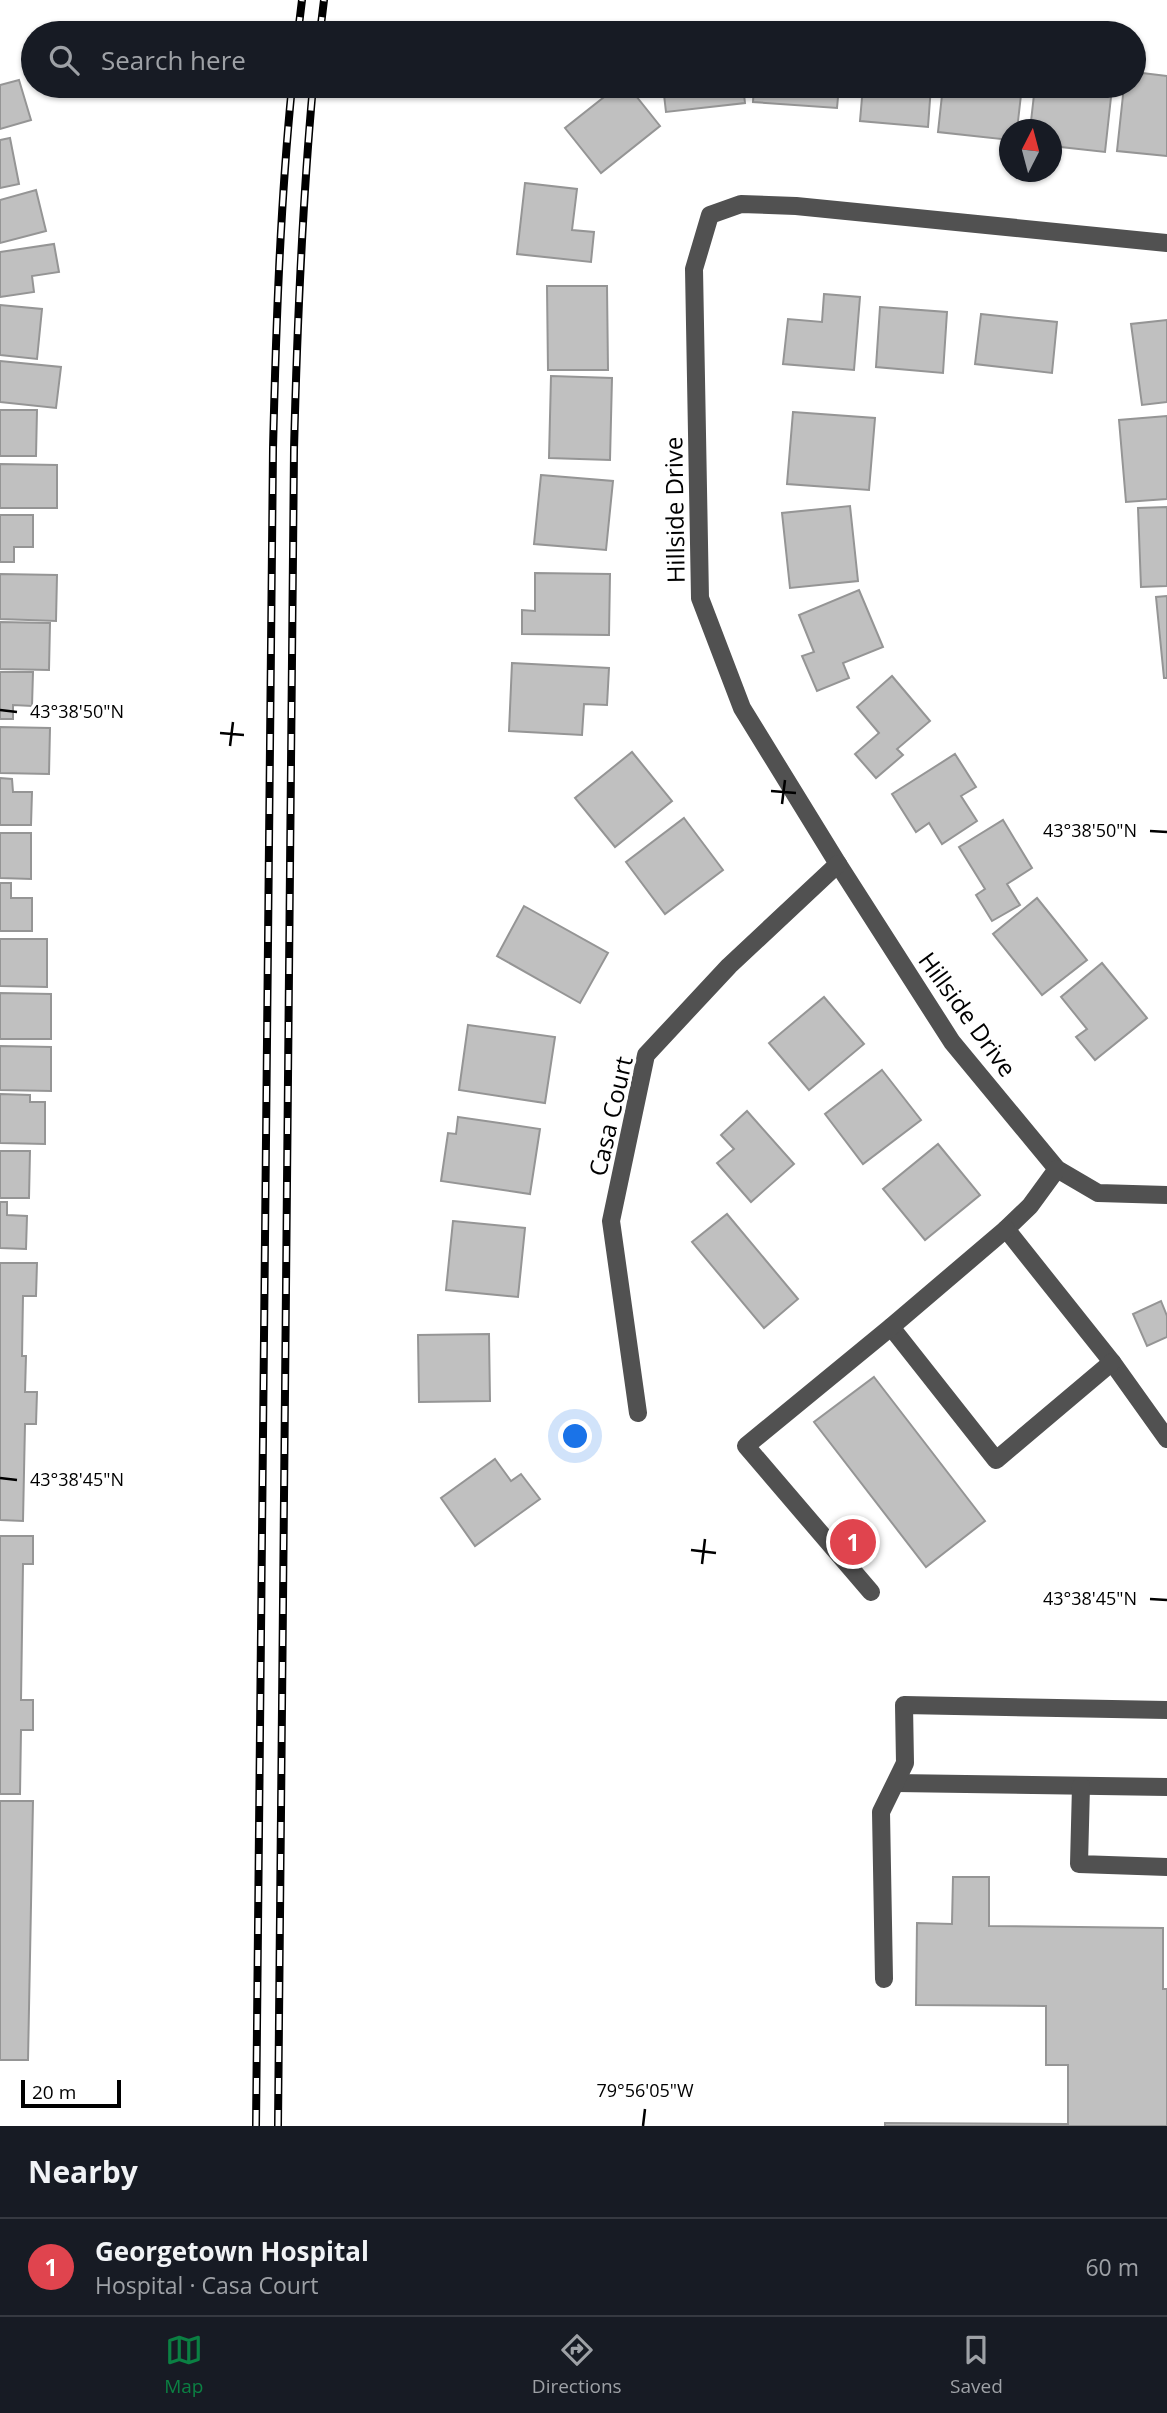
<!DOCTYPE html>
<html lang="en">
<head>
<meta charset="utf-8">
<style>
  :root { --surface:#171b24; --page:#20242c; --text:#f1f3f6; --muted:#9ea1a6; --line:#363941; --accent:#0b8043 }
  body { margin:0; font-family:"Open Sans",sans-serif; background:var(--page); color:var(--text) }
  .compass { position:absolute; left:999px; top:119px; width:63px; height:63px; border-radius:50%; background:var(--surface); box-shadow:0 2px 5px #0004; rotate:6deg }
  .scale { position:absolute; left:21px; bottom:18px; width:100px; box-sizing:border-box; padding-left:7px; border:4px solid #000; border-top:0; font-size:19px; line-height:24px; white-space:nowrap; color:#000; -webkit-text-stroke:5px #fff; paint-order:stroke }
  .you { position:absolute; left:576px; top:1437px; width:24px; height:24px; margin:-18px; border:5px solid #fff; border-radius:50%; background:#1a73e8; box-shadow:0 0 0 10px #1a73e833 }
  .badge { display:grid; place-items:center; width:46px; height:46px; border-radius:50%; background:var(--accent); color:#fff; font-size:23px; font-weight:700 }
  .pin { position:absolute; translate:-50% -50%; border:4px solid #fff; box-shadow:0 2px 7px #0006 }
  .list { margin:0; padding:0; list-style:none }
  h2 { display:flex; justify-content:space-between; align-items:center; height:91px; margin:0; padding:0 28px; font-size:30px }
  h2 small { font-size:23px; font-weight:400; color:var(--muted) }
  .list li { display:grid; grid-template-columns:46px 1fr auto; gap:21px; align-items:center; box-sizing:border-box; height:98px; padding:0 28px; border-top:2px solid var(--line) }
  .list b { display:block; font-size:26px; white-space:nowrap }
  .list p { margin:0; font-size:23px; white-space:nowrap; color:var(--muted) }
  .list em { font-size:23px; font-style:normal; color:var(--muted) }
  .icon { flex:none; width:38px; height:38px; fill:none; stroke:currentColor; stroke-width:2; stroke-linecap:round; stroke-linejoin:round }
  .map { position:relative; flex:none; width:1167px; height:2126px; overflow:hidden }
  .search { position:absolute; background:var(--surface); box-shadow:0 2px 5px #0004; left:21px; right:21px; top:21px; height:77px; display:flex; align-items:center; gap:18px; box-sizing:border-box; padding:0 24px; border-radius:38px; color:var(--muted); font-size:26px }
  .sheet { height:189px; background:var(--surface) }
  nav { display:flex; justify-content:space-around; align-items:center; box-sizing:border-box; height:98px; border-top:2px solid var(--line); background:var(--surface); font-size:19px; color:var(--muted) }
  nav a { display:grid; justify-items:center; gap:4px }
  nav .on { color:var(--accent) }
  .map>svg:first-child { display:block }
</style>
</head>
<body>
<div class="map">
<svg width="1167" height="2126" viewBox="0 0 1167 2126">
  <rect width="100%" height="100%" fill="#fff"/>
  <!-- building -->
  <g fill="#c0c0c0" stroke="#959595" stroke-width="2">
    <polygon points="1134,72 1167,76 1167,156 1117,151 1124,86 1134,86"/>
    <polygon points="19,80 31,120 0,129 0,85"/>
    <polygon points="618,86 628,86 660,126 601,173 565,128"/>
    <polygon points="663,86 743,86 745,103 666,112"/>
    <polygon points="754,86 839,86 837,108 753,102"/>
    <polygon points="863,86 931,86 928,127 860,121"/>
    <polygon points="943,86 1022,86 1017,130 1010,130 1010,140 938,132"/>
    <polygon points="1035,86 1112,88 1105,152 1052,146 1052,130 1030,130"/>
    <polygon points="10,138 19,184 0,188 0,140"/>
    <polygon points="525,183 577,189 572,230 594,232 591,262 517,254"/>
    <polygon points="36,190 46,231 0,243 0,200"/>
    <polygon points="54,244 59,272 32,276 34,292 0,297 0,252"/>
    <polygon points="547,286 607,286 608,370 548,370"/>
    <polygon points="824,294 860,297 854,370 783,364 788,319 822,322"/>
    <polygon points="0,305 42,309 37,359 0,355"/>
    <polygon points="880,307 947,312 943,373 876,367"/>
    <polygon points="981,314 1057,322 1052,373 975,364"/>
    <polygon points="1167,320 1167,402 1142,405 1131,324"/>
    <polygon points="0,361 61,367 56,408 0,402"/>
    <polygon points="551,376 612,378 610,460 549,458"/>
    <polygon points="0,410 37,410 36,456 0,456"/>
    <polygon points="793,412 875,418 869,490 787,484"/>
    <polygon points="1167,416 1167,499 1126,502 1119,420"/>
    <polygon points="0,464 57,465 57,508 0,508"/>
    <polygon points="541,475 613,481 606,550 534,544"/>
    <polygon points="850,506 858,581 790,588 782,513"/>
    <polygon points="1167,507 1167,586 1141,587 1138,508"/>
    <polygon points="0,515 33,515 33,547 14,547 14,562 0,562"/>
    <polygon points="535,573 610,574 609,635 522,634 522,610 535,611"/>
    <polygon points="0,574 57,575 56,621 0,619"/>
    <polygon points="859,590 883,647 843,663 849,678 817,691 802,656 814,652 799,615"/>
    <polygon points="1167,596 1167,678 1164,678 1156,597"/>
    <polygon points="0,622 50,623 49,670 0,669"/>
    <polygon points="512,663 609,668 607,705 584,704 582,735 509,731"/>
    <polygon points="0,672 33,672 32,706 13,705 13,719 0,719"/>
    <polygon points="892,676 930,721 897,749 903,755 876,778 855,754 879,733 857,707"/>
    <polygon points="0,727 50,728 49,774 0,773"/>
    <polygon points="632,752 672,801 615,847 575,798"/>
    <polygon points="955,754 976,787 961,796 977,821 942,844 929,823 916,832 892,794"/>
    <polygon points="0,778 12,779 13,792 32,792 31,825 0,825"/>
    <polygon points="684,818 723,870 665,914 626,862"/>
    <polygon points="1003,820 1032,868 1007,884 1020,905 992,921 976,895 985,889 959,847"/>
    <polygon points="0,833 31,833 31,879 0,878"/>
    <polygon points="0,883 11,883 11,898 32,898 32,931 0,931"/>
    <polygon points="1037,898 1087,960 1042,995 993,934"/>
    <polygon points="524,906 608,953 580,1003 497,956"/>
    <polygon points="0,939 47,939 47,987 0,986"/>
    <polygon points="1102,963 1147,1018 1095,1060 1076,1037 1087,1029 1061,997"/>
    <polygon points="0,993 51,994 51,1039 0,1039"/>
    <polygon points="824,997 864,1044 809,1090 769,1043"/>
    <polygon points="468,1025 555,1037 545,1103 459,1090"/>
    <polygon points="0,1046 51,1047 51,1091 0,1090"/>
    <polygon points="882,1070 921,1120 863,1164 825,1114"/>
    <polygon points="0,1094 30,1095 30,1102 45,1102 45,1144 0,1143"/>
    <polygon points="747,1111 794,1164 751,1202 717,1163 734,1149 721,1135"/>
    <polygon points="458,1117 540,1129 530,1194 441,1181 448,1133 456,1134"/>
    <polygon points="938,1144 980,1195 925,1240 883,1189"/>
    <polygon points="0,1151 30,1151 29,1198 0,1198"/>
    <polygon points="0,1202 7,1202 7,1215 27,1216 26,1249 0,1248"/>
    <polygon points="727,1214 798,1299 764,1328 692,1242"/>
    <polygon points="453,1221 525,1228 518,1297 446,1290"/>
    <polygon points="0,1263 37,1263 36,1296 23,1296 22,1356 26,1356 25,1392 37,1392 36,1424 25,1424 23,1521 0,1520"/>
    <polygon points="1161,1301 1167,1316 1167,1337 1147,1346 1133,1314"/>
    <polygon points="489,1334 490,1401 419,1402 418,1335"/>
    <polygon points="874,1377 985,1521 926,1567 814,1422"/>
    <polygon points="495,1459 511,1481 521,1474 540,1499 475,1546 441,1498"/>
    <polygon points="0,1536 33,1536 33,1564 23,1564 21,1700 33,1700 33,1730 21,1730 20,1794 0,1794"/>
    <polygon points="0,1801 33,1801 28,2060 0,2060"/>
    <polygon points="953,1877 989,1877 989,1926 1163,1928 1163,1989 1167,1989 1167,2126 885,2126 885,2123 1068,2124 1068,2065 1046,2065 1046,2006 916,2005 917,1923 952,1924"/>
  </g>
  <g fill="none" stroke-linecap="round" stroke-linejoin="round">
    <!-- minor -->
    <g stroke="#515151" stroke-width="18">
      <polyline points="1167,243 796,206 741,204 710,215 694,269 700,598 742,708 838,864 952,1042 1057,1169 1098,1193 1167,1195"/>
      <polyline points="1057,1169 1030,1206 1006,1229 1112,1362 1167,1439"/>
      <polyline points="891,1327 996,1460 1112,1362"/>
      <polyline points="638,1413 611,1221 646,1055 729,966 838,864"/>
      <polyline points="871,1592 746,1446 891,1327 1006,1229"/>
      <polyline points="896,1783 1167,1787"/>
      <polyline points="1081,1786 1079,1864 1167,1867"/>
      <polyline points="884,1979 881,1812 905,1763 904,1705 1167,1710"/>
    </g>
    <defs>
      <g id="rail">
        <polyline points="298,33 302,0"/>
        <polyline points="320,33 324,0"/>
        <path d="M 256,2126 L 273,449 C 276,328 280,207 292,86"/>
        <path d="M 278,2126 L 294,450 C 297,328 302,207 313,86"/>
      </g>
    </defs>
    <!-- rail casing -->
    <use href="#rail" stroke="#000" stroke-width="8"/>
    <!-- rail -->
    <use href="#rail" stroke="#fff" stroke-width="5" stroke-dasharray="16" stroke-linecap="butt"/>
  </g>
  <!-- ticks -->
  <path fill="none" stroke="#000" stroke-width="2.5" d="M 0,710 L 17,712M 220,733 L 244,735M 230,746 L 233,722M 771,791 L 796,793M 782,804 L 785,780M 1150,831 L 1167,832M 0,1478 L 17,1480M 691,1550 L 716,1553M 702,1564 L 705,1539M 1150,1599 L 1167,1600M 643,2126 L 645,2109"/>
  <g text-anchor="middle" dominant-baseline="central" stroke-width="7" stroke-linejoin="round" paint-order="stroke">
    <!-- street labels -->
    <g font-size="24" fill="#000" stroke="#fff">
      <text transform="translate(674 510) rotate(-91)">Hillside Drive</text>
      <text transform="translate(968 1014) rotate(54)">Hillside Drive</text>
      <text transform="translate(610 1116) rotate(-77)">Casa Court</text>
    </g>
  </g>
  <g font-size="18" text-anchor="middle" fill="#000" stroke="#fff" stroke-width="7" stroke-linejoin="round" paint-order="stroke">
    <text x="77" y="718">43°38'50"N</text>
    <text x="1090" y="837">43°38'50"N</text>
    <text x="77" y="1486">43°38'45"N</text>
    <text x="1090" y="1605">43°38'45"N</text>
    <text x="645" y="2097">79°56'05"W</text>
  </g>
</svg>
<svg class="compass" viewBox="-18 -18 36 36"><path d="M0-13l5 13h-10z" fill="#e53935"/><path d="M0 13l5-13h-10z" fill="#9ea1a6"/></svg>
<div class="scale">20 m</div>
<div class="you"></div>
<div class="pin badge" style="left:853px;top:1542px;background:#e0444e">1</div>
<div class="search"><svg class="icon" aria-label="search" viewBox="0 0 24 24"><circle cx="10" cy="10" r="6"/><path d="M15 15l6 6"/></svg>Search here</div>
</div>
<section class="sheet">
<h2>Nearby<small></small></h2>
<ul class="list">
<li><span class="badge" style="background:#e0444e">1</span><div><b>Georgetown Hospital</b><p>Hospital · Casa Court</p></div><em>60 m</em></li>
</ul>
</section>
<nav>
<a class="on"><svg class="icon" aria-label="map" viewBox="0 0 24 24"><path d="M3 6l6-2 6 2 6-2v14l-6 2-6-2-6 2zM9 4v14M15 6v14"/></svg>Map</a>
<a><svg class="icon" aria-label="directions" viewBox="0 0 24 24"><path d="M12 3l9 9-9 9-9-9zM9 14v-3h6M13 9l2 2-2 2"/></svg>Directions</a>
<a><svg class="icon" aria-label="saved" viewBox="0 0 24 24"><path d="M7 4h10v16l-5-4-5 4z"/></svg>Saved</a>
</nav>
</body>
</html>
